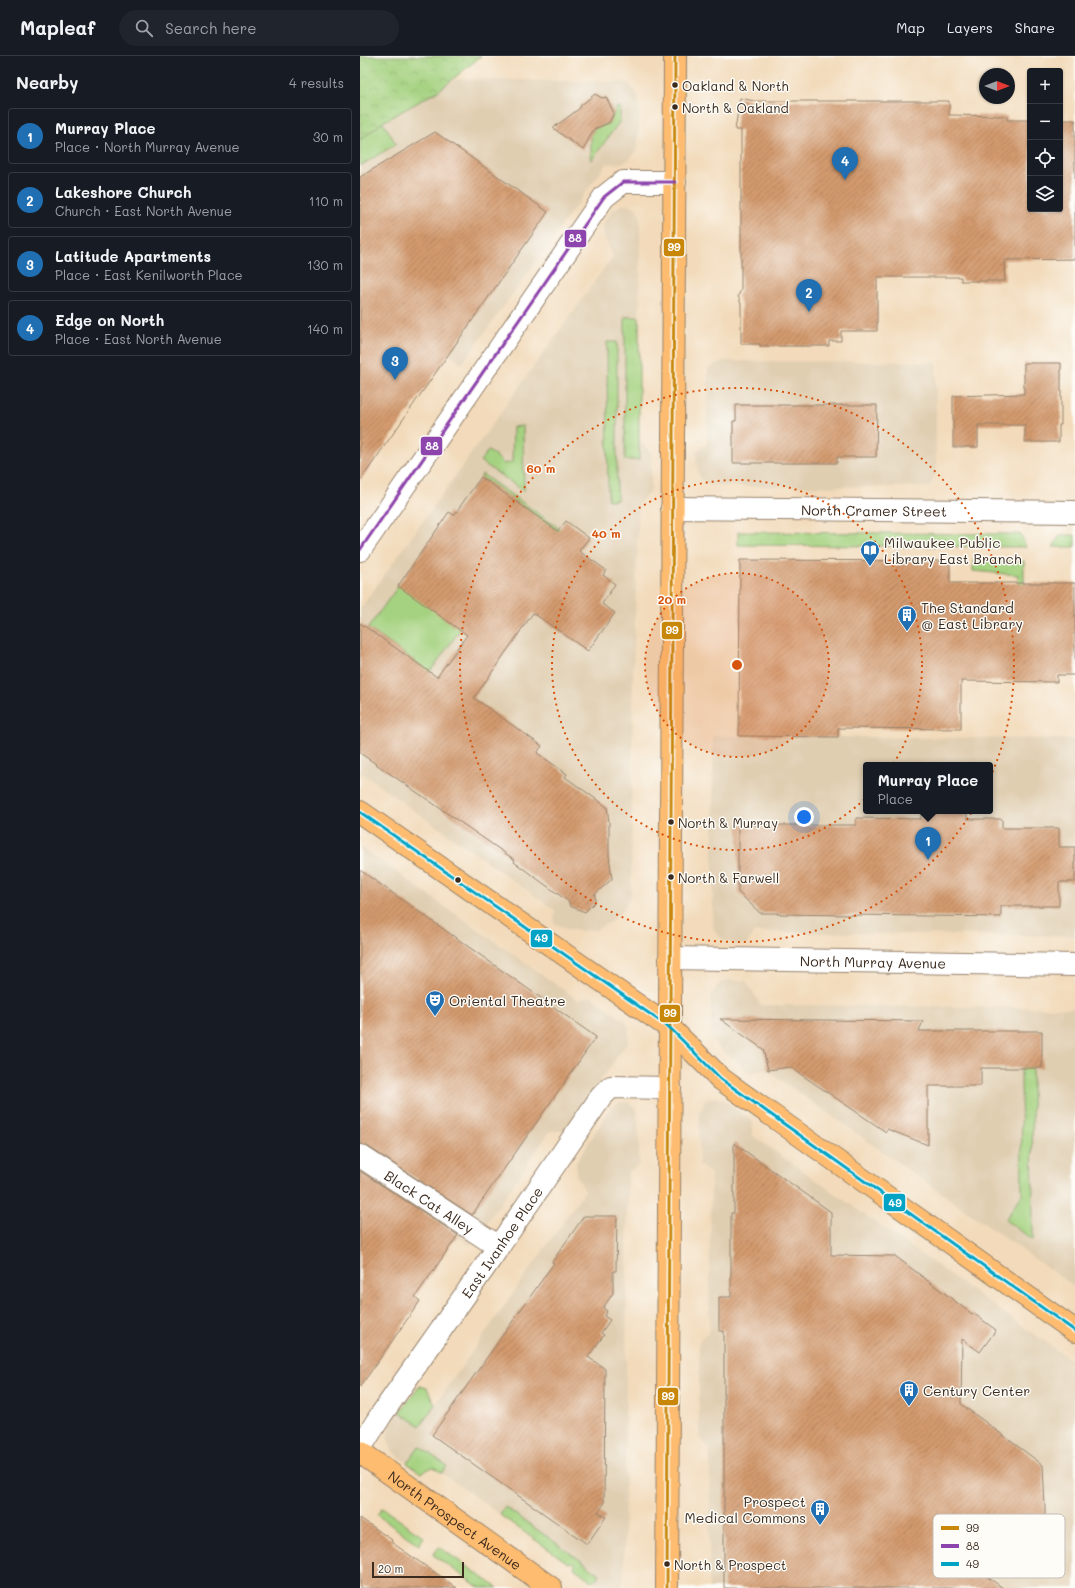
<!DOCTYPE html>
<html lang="en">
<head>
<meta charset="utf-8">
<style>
  :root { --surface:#171b24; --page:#20242c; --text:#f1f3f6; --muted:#9ea1a6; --line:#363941; --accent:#1f6fb2 }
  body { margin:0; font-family:Mali,sans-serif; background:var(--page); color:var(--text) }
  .controls { position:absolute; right:12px; top:12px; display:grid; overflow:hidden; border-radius:4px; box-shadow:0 1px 3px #0004 }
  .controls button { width:36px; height:36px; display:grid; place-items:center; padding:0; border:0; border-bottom:1px solid var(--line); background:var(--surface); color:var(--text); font:20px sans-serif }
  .compass { position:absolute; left:619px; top:12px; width:36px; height:36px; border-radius:50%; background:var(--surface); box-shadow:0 1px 3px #0004; rotate:90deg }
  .scale { position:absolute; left:12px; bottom:10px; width:92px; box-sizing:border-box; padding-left:4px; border:2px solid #3b2a1e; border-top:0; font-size:11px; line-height:14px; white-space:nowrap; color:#3b2a1e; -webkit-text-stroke:3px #fdfcf7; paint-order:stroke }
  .you { position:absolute; left:444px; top:761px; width:14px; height:14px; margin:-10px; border:3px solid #fff; border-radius:50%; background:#1a73e8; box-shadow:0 0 0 6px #1a73e833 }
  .badge { display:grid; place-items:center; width:26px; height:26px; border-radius:50%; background:var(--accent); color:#fff; font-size:13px; font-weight:700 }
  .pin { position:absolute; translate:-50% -33px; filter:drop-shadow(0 1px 2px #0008) }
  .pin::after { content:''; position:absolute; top:21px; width:14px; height:12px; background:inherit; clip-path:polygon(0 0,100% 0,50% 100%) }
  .popup { position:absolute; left:503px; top:706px; width:130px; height:52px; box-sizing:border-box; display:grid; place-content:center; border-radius:4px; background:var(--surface); filter:drop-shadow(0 1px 3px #0005); font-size:13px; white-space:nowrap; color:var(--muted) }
  .popup b { font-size:15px; color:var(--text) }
  .popup::after { content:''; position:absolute; left:50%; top:100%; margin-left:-8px; border:8px solid transparent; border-top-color:var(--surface) }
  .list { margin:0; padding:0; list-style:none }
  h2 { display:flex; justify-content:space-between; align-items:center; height:52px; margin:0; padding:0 16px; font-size:17px }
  h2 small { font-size:13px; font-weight:400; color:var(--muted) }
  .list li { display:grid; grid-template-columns:26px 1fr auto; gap:12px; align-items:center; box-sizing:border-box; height:56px; margin:0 8px 8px; padding:0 8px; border:1px solid var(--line); border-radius:4px }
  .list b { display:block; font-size:15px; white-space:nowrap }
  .list p { margin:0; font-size:13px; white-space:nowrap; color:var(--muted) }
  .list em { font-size:13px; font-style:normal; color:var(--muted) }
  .icon { flex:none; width:22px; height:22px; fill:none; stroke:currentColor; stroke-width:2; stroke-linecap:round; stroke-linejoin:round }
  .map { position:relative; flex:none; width:715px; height:1532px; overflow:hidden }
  header { display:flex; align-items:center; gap:24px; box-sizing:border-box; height:56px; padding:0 20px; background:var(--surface); border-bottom:1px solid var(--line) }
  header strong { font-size:19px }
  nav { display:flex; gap:22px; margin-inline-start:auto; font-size:14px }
  .search { width:280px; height:36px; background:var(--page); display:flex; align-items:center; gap:10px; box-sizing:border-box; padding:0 14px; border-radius:22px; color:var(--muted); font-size:15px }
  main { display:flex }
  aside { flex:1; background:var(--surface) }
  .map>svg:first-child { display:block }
</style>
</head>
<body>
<header>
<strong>Mapleaf</strong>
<div class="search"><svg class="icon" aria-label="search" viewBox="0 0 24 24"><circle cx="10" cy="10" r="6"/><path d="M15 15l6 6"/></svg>Search here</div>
<nav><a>Map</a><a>Layers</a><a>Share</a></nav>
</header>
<main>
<aside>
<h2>Nearby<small>4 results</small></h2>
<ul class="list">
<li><span class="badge">1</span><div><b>Murray Place</b><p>Place · North Murray Avenue</p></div><em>30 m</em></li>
<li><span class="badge">2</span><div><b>Lakeshore Church</b><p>Church · East North Avenue</p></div><em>110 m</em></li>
<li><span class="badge">3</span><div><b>Latitude Apartments</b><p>Place · East Kenilworth Place</p></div><em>130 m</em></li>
<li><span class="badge">4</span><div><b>Edge on North</b><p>Place · East North Avenue</p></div><em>140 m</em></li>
</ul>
</aside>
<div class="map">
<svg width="715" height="1532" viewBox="0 0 715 1532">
  <defs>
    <pattern id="park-crowns" width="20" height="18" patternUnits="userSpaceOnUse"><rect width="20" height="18" fill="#a5d280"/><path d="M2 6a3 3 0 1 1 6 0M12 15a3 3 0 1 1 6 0" fill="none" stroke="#8fb46e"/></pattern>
    <pattern id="building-hatch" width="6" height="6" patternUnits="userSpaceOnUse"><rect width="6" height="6" fill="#d39a6e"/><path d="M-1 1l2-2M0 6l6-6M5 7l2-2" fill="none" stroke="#ac7e5a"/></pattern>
  </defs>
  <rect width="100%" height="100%" fill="#fdfcf7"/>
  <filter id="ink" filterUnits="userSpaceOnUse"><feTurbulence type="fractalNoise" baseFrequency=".025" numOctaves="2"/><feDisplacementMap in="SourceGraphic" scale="8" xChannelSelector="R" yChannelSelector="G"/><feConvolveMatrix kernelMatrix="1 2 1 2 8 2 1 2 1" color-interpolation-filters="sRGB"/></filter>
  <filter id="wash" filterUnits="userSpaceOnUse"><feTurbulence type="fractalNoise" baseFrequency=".012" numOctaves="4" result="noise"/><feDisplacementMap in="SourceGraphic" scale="16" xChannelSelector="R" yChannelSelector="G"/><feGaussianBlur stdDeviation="0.9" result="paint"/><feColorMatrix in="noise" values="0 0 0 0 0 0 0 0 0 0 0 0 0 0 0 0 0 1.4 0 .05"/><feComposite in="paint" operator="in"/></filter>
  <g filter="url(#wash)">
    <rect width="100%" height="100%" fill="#f2daba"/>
    <!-- built -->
    <g fill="#e0ceb1" fill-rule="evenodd">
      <polygon points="93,23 262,26 268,27 272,31 278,40 279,46 278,91 274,98 268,104 261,107 246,108 102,308 0,233 0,84 23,66 78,35"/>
      <polygon points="262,149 270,149 274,150 277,153 280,160 279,385 291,396 291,435 279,447 273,618 271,836 270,843 264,853 255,862 248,867 235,874 222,875 206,873 194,867 195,854 0,716 0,553 253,200 244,181 243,170 244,166 254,153"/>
      <polygon points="362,305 576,306 576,417 570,431 365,430 350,429 345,426 341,423 338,417 336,395 347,388 348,312"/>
      <path d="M 353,680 L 715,683 L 715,880 L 395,876 L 387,888 L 374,888 L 363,884 L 354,875 L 353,868 ZM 506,709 L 630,709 L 630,755 L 506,755 Z"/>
      <polygon points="0,791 218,944 231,940 266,966 269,972 268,986 204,1075 190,1075 119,1178 110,1189 0,1112"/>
      <polygon points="368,924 386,925 401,949 715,952 715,1231 405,1013 392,1018 358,991 351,982 351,940 357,930 363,925"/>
      <polygon points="355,1041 362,1043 393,1066 392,1079 715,1307 715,1532 349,1532 350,1393 339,1381 339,1284 349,1276 351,1117 339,1109 339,1055 346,1044"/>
      <polygon points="260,1046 269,1047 277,1053 279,1077 279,1109 268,1116 264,1523 261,1532 242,1532 214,1512 215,1509 213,1506 208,1507 73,1411 61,1417 47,1407 32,1395 27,1380 31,1368 58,1331 64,1330 67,1332 75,1349 180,1199 225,1135 216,1118 216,1106 251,1052"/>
    </g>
    <!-- green -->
    <g fill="#a5d280" stroke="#707e4f">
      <polygon points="257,51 260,51 260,65 231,105 231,79 234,73 249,67"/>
      <polygon points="23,66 36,88 0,110 0,84"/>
      <rect x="265" y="261" width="14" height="143"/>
      <polygon points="247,286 257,286 257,444 248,444"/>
      <polygon points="163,370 164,435 120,405 128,395 135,399 144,408 152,406 153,371"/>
      <polygon points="122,418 200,473 198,475 121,421"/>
      <polygon points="378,476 661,478 666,491 378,489"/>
      <polygon points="700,479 715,479 715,491 693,491"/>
      <polygon points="613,505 664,505 664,530 658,530 658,519 613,515"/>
      <polygon points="39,529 100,574 70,616 8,572"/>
      <polygon points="661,1012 672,1012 673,1184 645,1164 662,1139"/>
      <polygon points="60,1330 67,1332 75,1349 60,1370 40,1356 58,1331"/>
      <polygon points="59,1390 87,1410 82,1417 73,1411 61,1417 47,1407"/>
      <polygon points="145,1451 240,1518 233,1526 214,1512 215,1509 213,1506 208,1507 140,1459"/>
      <polygon points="22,1452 64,1481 59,1489 17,1459"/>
      <polygon points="79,1491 138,1532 120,1532 73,1499"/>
    </g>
    <!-- park -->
    <polygon fill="url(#park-crowns)" stroke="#707e4f" points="0,0 121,0 78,35 23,66 0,84"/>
    <g id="blocks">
      <!-- building -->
      <g fill="url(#building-hatch)">
        <polygon points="235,38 242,42 246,41 254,57 249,67 234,73 223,94 193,72 220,52 220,50"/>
        <polygon points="380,42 394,45 589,45 589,59 647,60 647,64 670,64 670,153 700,153 700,64 715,64 715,203 644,204 645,225 601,225 601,221 517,221 517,275 481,275 481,285 469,285 469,290 400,290 400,288 381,288 381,248 378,240 381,234 381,74 375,74"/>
        <polygon points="75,76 188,156 0,425 0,121"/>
        <polygon points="664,307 701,307 701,369 699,369 699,386 665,386 665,369 618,369 618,391 593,391 593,340 664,338"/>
        <polygon points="376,349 517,349 516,401 477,401 477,407 373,407 373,365 376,365"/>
        <polygon points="121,421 198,475 206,465 229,482 219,495 246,514 243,519 255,528 242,548 255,557 228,595 173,557 114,642 182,690 177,697 207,718 205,721 247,751 249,766 249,800 252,823 235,838 235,846 225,856 210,850 209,846 154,806 155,804 0,697 0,567 77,621 107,579 38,530 89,456 94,459"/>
        <polygon points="380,504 590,505 590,527 715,527 715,619 697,619 697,626 601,625 601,673 478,672 478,681 379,680"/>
        <polygon points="561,757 607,757 607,763 642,763 642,772 699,772 699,791 715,791 715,826 699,826 699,850 641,850 641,861 417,858 418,857 400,857 378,836 378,769 496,769 496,762 561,763"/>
        <polygon points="0,814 236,981 112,1159 7,1090 0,1088"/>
        <polygon points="360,963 563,965 559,975 682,975 682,1012 621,1012 621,1030 568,1030 568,1089 527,1073 526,1076 430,1011 408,1014 403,993"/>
        <polygon points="374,1087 471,1156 471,1199 535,1200 612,1258 613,1257 636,1274 620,1296 602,1283 601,1348 683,1409 685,1452 685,1489 676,1502 602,1503 643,1532 364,1532 364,1275 359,1275 359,1241 371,1241 371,1157 374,1157"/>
        <polygon points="0,1115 98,1179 55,1241 60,1245 0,1331"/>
        <polygon points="224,1160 257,1160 256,1215 253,1215 253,1237 243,1252 247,1255 244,1260 250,1264 241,1277 244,1279 228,1301 245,1313 244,1448 238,1456 246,1461 227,1488 72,1379 194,1207 192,1206"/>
        <polygon points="0,1462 32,1484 31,1486 97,1532 0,1532"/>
      </g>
    </g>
  </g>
  <g filter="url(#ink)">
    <use href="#blocks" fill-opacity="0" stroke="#96826c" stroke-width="1"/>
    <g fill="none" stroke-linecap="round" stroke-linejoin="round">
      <defs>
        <g id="minor">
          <path id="s1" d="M 312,452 L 715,456"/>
          <polyline points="0,494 244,141 263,126 315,126"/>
          <path id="s2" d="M 310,902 L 715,909"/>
          <path id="s3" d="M 0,1100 L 139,1191"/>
          <path id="s4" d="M 0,1392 L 21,1359 L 124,1212 L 241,1041 L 251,1031 L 310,1032"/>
        </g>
        <g id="major">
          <polyline points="0,756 310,972 361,1023 715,1275"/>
          <path id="s5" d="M 0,1396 L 191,1532"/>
          <polyline points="307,1532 315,0"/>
        </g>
      </defs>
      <!-- minor casing -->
      <use href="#minor" stroke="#96826c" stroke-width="24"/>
      <!-- major casing -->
      <use href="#major" stroke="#96826c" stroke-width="24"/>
      <!-- minor -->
      <use href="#minor" stroke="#fff" stroke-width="22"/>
      <!-- major -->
      <use href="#major" stroke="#fdbc6f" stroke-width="22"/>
      <defs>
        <polyline id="bus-1" points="307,1532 315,0"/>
        <polyline id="bus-2" points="0,494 244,141 263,126 315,126"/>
        <polyline id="bus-3" points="0,756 310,972 361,1023 715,1275"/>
      </defs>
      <!-- bus-1 casing -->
      <use href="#bus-1" stroke="#fdfcf7" stroke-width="6"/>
      <!-- bus-2 casing -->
      <use href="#bus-2" stroke="#fdfcf7" stroke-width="6"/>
      <!-- bus-3 casing -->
      <use href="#bus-3" stroke="#fdfcf7" stroke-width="6"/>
      <!-- bus-1 -->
      <use href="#bus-1" stroke="#c88708" stroke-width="3"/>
      <!-- bus-2 -->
      <use href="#bus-2" stroke="#8e44ad" stroke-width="3"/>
      <!-- bus-3 -->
      <use href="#bus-3" stroke="#03a3c5" stroke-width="3"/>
    </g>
  </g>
  <!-- distance rings -->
  <circle cx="377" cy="609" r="92" fill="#d7540e" fill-opacity=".12"/>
  <g fill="none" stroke="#d7540e" stroke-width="2" stroke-dasharray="2 4">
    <circle cx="377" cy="609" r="92"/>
    <circle cx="377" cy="609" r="185"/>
    <circle cx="377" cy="609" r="277"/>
  </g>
  <!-- icons -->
  <defs>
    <symbol id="library-pin" viewBox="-11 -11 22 30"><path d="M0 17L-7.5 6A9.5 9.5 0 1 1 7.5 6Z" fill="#1f6fb2" stroke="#fdfcf7"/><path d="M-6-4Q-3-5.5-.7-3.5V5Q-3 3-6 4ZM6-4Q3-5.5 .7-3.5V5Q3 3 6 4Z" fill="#fff"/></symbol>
    <symbol id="building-pin" viewBox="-11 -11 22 30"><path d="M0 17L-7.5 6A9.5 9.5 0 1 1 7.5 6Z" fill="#1f6fb2" stroke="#fdfcf7"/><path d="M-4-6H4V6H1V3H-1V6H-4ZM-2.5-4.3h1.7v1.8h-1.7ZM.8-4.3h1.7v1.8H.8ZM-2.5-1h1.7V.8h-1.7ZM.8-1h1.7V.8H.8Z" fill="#fff"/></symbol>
    <symbol id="theatre-pin" viewBox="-11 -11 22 30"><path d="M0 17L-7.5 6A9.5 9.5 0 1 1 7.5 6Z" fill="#1f6fb2" stroke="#fdfcf7"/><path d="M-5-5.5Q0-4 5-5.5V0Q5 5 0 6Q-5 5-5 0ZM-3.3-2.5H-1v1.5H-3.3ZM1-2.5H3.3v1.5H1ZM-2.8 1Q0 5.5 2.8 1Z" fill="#fff"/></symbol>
  </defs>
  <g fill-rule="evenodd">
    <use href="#library-pin" x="499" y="483" width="22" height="30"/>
    <use href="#building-pin" x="536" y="548" width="22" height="30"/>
    <use href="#theatre-pin" x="64" y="933" width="22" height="30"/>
    <use href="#building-pin" x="538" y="1323" width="22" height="30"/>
    <use href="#building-pin" x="449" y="1442" width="22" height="30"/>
  </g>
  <!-- markers -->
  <g fill="#3b2a1e" stroke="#fdfcf7" stroke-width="1.5">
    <circle cx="315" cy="29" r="3.5"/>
    <circle cx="315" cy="51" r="3.5"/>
    <circle cx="311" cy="766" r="3.5"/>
    <circle cx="311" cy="821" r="3.5"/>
    <circle cx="98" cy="824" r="3.5"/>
    <circle cx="307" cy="1508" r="3.5"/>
  </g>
  <g text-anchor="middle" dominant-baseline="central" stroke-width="3" stroke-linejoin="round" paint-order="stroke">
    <!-- bus labels -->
    <g font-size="13" fill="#3b2a1e" stroke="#fdfcf7" text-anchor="start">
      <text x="322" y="29">Oakland &amp; North</text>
      <text x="322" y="51">North &amp; Oakland</text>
      <text x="318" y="766">North &amp; Murray</text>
      <text x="318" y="821">North &amp; Farwell</text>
      <text x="314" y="1508">North &amp; Prospect</text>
    </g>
    <!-- street labels -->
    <g font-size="14" fill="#3b2a1e" stroke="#fdfcf7">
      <text stroke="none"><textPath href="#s1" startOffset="202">North Cramer Street</textPath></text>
      <text stroke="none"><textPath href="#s2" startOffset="203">North Murray Avenue</textPath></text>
      <text stroke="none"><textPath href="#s3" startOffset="83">Black Cat Alley</textPath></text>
      <text stroke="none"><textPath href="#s4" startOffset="250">East Ivanhoe Place</textPath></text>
      <text stroke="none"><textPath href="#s5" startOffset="117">North Prospect Avenue</textPath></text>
    </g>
    <!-- poi labels -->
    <g font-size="14" fill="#3b2a1e" stroke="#fdfcf7" text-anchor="start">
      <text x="524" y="486">Milwaukee Public<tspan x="524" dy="16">Library East Branch</tspan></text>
      <text x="561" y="551">The Standard<tspan x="561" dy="16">@ East Library</tspan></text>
      <text x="89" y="944">Oriental Theatre</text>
      <text x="563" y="1334">Century Center</text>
      <text x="446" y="1445" text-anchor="end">Prospect<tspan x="446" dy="16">Medical Commons</tspan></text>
    </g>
  </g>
  <!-- legend -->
  <rect x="573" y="1458" width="132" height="64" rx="6" fill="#fdfcf7" stroke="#c3bdb6" stroke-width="1"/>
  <rect x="581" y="1470" width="18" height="4" fill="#c88708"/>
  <rect x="581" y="1488" width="18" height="4" fill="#8e44ad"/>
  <rect x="581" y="1506" width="18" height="4" fill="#03a3c5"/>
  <g font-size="11" fill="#3b2a1e">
    <text x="606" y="1476">99</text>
    <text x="606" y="1494">88</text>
    <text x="606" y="1512">49</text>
  </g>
  <circle cx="377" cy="609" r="6" fill="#d7540e" stroke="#fdfcf7" stroke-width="2"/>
  <g font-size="12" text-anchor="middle" font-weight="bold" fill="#d7540e" stroke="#fdfcf7" stroke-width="3" stroke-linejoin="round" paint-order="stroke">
    <text x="181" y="417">60 m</text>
    <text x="246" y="482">40 m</text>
    <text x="312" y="548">20 m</text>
  </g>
  <g stroke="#fdfcf7" stroke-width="1.5">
    <rect x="204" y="173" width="23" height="19" rx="4" fill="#8e44ad"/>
    <rect x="303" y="182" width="22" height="19" rx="4" fill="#c88708"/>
    <rect x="60" y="380" width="23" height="20" rx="4" fill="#8e44ad"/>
    <rect x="301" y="565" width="22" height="19" rx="4" fill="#c88708"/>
    <rect x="170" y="873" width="23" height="19" rx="4" fill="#03a3c5"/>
    <rect x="299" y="948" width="22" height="19" rx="4" fill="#c88708"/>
    <rect x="523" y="1137" width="23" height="19" rx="4" fill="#03a3c5"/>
    <rect x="297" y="1331" width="22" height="19" rx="4" fill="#c88708"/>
  </g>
  <g font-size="11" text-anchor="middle" font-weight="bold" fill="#fff">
    <text x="215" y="186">88</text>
    <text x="314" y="195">99</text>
    <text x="72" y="394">88</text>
    <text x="312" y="578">99</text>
    <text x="181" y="886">49</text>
    <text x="310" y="961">99</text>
    <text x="535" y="1151">49</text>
    <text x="308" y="1344">99</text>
  </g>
</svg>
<div class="controls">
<button>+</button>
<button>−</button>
<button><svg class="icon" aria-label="locate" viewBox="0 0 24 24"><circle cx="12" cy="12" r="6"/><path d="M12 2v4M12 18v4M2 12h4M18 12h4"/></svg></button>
<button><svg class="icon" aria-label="layers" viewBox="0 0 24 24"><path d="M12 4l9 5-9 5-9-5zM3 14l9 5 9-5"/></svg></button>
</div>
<svg class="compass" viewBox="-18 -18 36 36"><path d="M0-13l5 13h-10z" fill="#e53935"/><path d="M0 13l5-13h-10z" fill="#9ea1a6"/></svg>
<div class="scale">20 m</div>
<div class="you"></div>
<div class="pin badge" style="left:568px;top:804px">1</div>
<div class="popup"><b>Murray Place</b>Place</div>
<div class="pin badge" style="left:449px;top:256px">2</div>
<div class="pin badge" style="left:35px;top:324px">3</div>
<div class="pin badge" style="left:485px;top:124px">4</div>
</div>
</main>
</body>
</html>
